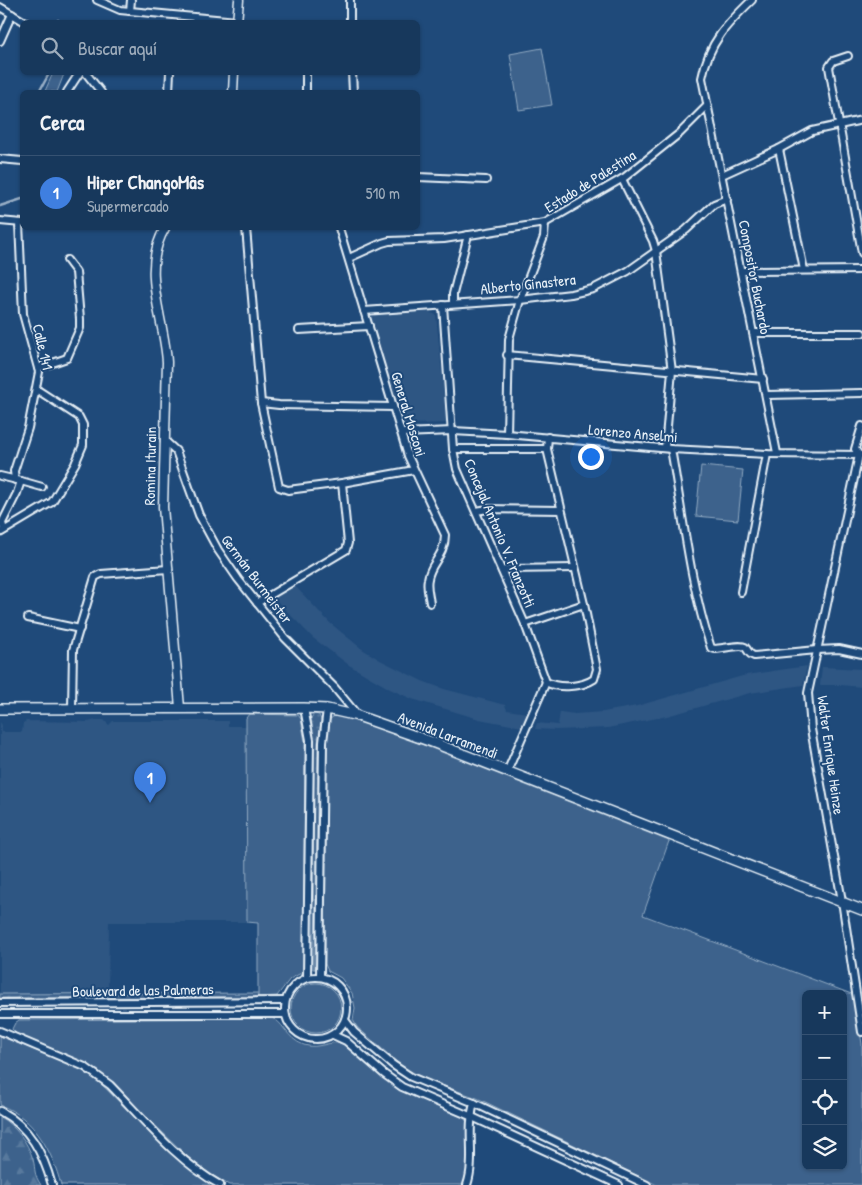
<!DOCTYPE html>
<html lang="es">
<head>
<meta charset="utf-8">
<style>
  :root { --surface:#17385c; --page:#203f62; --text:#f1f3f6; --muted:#9eacbb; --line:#365272; --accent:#ffd166 }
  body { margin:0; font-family:"Patrick Hand",sans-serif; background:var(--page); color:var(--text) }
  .controls { position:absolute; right:15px; bottom:15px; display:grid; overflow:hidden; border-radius:8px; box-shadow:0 1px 4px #0004 }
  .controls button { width:45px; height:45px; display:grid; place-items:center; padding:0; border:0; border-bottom:1px solid var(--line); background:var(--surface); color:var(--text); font:25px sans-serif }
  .you { position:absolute; left:590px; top:456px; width:18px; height:18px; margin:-12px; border:4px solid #fff; border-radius:50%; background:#1a73e8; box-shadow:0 0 0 8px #1a73e833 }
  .badge { display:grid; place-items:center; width:32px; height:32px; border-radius:50%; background:var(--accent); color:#fff; font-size:16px; font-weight:700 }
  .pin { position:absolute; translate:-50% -41px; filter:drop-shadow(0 1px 2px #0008) }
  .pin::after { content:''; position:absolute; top:26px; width:18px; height:15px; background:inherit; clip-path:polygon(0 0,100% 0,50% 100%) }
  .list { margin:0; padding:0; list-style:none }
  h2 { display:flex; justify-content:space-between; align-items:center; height:65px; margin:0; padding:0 20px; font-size:21px }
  h2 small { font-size:16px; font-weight:400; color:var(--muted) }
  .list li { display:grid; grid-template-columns:32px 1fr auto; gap:15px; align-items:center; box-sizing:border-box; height:75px; padding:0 20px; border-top:1px solid var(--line) }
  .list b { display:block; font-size:19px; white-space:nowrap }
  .list p { margin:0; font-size:16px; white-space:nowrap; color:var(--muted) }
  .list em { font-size:16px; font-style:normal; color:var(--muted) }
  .icon { flex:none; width:28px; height:28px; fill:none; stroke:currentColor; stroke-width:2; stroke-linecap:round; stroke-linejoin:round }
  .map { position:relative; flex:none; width:862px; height:1185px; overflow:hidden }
  .search { position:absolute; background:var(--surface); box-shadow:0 1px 4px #0004; left:20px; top:20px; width:400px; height:55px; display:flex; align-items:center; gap:12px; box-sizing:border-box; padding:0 18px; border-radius:8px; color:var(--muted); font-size:19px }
  .panel { position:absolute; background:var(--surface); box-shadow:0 1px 4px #0004; left:20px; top:90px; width:400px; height:140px; border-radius:8px }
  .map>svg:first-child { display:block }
</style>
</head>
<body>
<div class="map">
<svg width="862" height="1185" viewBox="0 0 862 1185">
  <defs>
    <pattern id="grass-dots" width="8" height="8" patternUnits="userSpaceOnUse" patternTransform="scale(1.25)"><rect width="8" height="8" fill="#3c628c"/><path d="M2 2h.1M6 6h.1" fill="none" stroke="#58799d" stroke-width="1.8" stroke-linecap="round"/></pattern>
    <pattern id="forest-firs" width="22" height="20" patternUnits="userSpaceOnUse" patternTransform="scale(1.25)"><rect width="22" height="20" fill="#3c628c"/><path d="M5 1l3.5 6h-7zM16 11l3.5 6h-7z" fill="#58799d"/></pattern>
  </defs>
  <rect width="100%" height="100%" fill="#1f4a7a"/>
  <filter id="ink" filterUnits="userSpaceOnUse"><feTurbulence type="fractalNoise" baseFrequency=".02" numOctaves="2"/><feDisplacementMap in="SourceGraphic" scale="10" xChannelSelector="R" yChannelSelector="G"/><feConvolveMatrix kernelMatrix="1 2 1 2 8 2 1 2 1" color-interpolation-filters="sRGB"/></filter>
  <g filter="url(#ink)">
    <!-- built -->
    <g fill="#2e5683">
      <polygon points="427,311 436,315 447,423 402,424 369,317 378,314"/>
      <polygon points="295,586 330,623 362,649 380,660 422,681 444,689 505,705 507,710 527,713 522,727 479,719 412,699 390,689 349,665 313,638 274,598"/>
      <polygon points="807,666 803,685 750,693 667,716 608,728 556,730 535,729 537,723 558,725 560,712 575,714 603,712 637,706 746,675"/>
      <polygon points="822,667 862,669 862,687 840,685 820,685"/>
      <polygon points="96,720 104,720 109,725 113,721 228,721 228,726 248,726 247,922 109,922 108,994 0,994 0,722 2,725 2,732 22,732 23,723 26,721 88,722"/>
    </g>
    <!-- grass -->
    <g fill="url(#grass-dots)" stroke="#92aac2">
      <polygon points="314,714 319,715 321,720 318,743 315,958 315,969 313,969 314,743 311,718"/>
      <polygon points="258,993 258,997 0,998 0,994"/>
    </g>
    <!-- forest -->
    <path fill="url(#forest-firs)" stroke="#92aac2" d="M 0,1117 C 16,1127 27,1141 33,1159 C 36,1171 33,1173 41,1185 L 0,1185 Z"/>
    <!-- park -->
    <g fill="#3c628c" stroke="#92aac2" fill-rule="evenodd">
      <polygon points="542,48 552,105 519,110 510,54"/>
      <polygon points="53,73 64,74 57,92 45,91"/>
      <polygon points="701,466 743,470 738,520 696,516"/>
      <polygon points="249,714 298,715 301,719 305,742 303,972 290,979 277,996 258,997 258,923 247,922 246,718"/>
      <path d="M 336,715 L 375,726 L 669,841 L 643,915 L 854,995 L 862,1044 L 862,1185 L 657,1185 L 477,1098 L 428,1080 L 404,1068 L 357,1027 L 353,1020 L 355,1008 L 352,993 L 341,978 L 328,971 L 325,964 L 327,740 L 330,719 ZM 806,994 L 843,994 L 843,1166 L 806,1166 Z"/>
      <circle cx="316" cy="1008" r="25"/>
      <path d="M 271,1018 C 283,1020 286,1039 304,1045 C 319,1050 332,1039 343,1044 L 382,1077 L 400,1090 L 464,1118 L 467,1122 L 467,1169 L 464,1185 L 229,1185 L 210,1174 L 189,1158 L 99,1071 L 74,1058 L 17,1034 L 12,1029 L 15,1023 L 19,1020 Z"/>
      <path d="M 0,1036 L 76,1067 L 94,1077 L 182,1163 L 212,1185 L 61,1185 C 52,1151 35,1118 0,1105 Z"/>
    </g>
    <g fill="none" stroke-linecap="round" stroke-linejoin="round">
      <!-- stream -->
      <g stroke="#9ab0c7" stroke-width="2.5">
        <polyline points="58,20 58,22"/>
        <polyline points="39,92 50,72"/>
        <polyline points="0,206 22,199"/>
      </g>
      <defs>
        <g id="minor">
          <polyline points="97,0 120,10 130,11 237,21"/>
          <path d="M 752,0 C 727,24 709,42 702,78 L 777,453"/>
          <polyline points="0,7 25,22"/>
          <polyline points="130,11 131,0"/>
          <polyline points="350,22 350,0"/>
          <polyline points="0,41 12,14"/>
          <polyline points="848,56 833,61 829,67 862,253"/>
          <polyline points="85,72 101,92"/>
          <polyline points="352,72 353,92"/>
          <polyline points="67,92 80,72"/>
          <polyline points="169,92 170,72"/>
          <polyline points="306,92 306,72"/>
          <polyline points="779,149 804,270"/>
          <polyline points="0,159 22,161"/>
          <polyline points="722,175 779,149 812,131 862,120"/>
          <polyline points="418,177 486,180"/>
          <polyline points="622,179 653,241 656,251 672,371 665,448"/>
          <polyline points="0,221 22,223"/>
          <polyline points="246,228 261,403 279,487 288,490 342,483 414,470"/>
          <path d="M 339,228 L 408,456 L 445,535 C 445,556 430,563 428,579 C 426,586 429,595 430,603"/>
          <polyline points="349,258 382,243 389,241 444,239 545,223 625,177 680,133 707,106"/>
          <polyline points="742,271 862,270"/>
          <polyline points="453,304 453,294 468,235"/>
          <path d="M 443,305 L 453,449 L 457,469 L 525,624 L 546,682 C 559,689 582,687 594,679 L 597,669 L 584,604 L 547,449 L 548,437"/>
          <polyline points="364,311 520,300 571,294 593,289 628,271 686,230 714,204 727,199"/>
          <polyline points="299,330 369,326"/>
          <polyline points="753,333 862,333"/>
          <polyline points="507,355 763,379"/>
          <polyline points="38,368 67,358 80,328 80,319 76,272 67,260"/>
          <polyline points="767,395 862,393"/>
          <polyline points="261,403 279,405 393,407"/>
          <polyline points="402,433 453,431 507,434 671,449 767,454 862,455"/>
          <polyline points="507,434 509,339 520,300 544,237 545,223"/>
          <polyline points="164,440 176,451 199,515 218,550 238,579 285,638 334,687 358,716"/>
          <polyline points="453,449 547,449"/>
          <path d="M 671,449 C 683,516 690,584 711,648 L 715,649 C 721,649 740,644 745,647 C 749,651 748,654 754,656 L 817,650 L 839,649 L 862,654"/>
          <polyline points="859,455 808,693 811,729 842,901 862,1032"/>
          <polyline points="859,455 855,449 862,426"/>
          <polyline points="0,476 21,481 17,493 2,523 4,530"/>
          <polyline points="15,480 14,471 28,428 39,372 23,314 19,223"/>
          <polyline points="21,481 42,487"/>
          <polyline points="476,511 488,509 561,510"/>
          <polyline points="0,533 52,502 75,464 83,445 83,425 79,417 36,389"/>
          <polyline points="502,571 508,569 575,568"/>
          <polyline points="741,592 767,454"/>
          <polyline points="257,603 346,550 348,543 342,483"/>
          <polyline points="28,618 80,629"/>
          <polyline points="525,624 584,604"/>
          <polyline points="72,708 73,650 95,577 101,574 168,569"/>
          <polyline points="304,708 310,740 307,978"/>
          <polyline points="507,772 546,682"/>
          <circle cx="316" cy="1008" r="31"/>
          <polyline points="320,977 323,742 327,709"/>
          <polyline points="0,1003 285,1001"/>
          <polyline points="0,1014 285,1014"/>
          <polyline points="345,1020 354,1032 393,1065 411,1077 474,1103 647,1185"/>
          <path d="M 0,1031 L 85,1067 L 110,1085 C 144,1120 177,1161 220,1185"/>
          <polyline points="333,1035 346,1041 384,1074 402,1087 470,1116 619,1185"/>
          <path d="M 0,1111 C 30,1127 43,1153 52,1185"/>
          <path d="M 467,1185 C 476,1159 466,1130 474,1103"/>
        </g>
        <g id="tertiary">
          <polyline points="237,22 239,0"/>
          <polyline points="233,92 234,72"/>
          <path d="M 165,228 C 140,270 164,316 167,362 L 163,507 L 180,708"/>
        </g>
        <polyline id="secondary" points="0,709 304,708 327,709 358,716 432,742 862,910"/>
      </defs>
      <!-- minor casing -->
      <use href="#minor" stroke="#e8f1f8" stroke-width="10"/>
      <!-- tertiary casing -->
      <use href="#tertiary" stroke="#e8f1f8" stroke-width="11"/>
      <!-- secondary casing -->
      <use href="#secondary" stroke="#e8f1f8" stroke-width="12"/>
      <!-- minor -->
      <use href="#minor" stroke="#1f4a7a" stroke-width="6"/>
      <!-- tertiary -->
      <use href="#tertiary" stroke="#1f4a7a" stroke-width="8"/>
      <!-- secondary -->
      <use href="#secondary" stroke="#1f4a7a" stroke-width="9"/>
    </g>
  </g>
  <g text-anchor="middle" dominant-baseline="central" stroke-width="4" stroke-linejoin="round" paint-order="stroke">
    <!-- street labels -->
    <g font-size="15" fill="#e8f1f8" stroke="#1f4a7a">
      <text transform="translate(590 181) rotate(-32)">Estado de Palestina</text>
      <text transform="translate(755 277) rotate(79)">Compositor Buchardo</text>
      <text transform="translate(528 284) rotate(-6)">Alberto Ginastera</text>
      <text transform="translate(43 347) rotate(77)">Calle 141</text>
      <text transform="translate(409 414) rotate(73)">General Mosconi</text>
      <text transform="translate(633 433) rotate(5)">Lorenzo Anselmi</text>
      <text transform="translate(150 466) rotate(-89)">Romina Iturain</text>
      <text transform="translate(500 533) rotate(67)">Concejal Antonio V. Franzotti</text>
      <text transform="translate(257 579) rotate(53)">Germán Burmeister</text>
      <text transform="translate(448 735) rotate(21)">Avenida Larramendi</text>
      <text transform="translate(831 755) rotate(82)">Walter Enrique Heinze</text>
      <text transform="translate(143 990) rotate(-1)">Boulevard de las Palmeras</text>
    </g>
  </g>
</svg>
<div class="controls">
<button>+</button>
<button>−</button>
<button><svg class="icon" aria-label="locate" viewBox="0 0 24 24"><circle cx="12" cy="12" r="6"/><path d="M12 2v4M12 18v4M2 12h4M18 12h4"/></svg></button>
<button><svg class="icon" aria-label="layers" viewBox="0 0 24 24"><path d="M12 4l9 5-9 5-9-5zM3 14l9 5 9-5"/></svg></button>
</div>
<div class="you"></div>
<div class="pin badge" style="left:150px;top:803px;background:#3f7fe0">1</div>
<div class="search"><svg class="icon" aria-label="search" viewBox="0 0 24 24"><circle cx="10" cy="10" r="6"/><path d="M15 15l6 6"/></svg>Buscar aquí</div>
<section class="panel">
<h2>Cerca<small></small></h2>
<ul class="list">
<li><span class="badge" style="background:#3f7fe0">1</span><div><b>Hiper ChangoMâs</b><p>Supermercado</p></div><em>510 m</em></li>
</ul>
</section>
</div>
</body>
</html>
